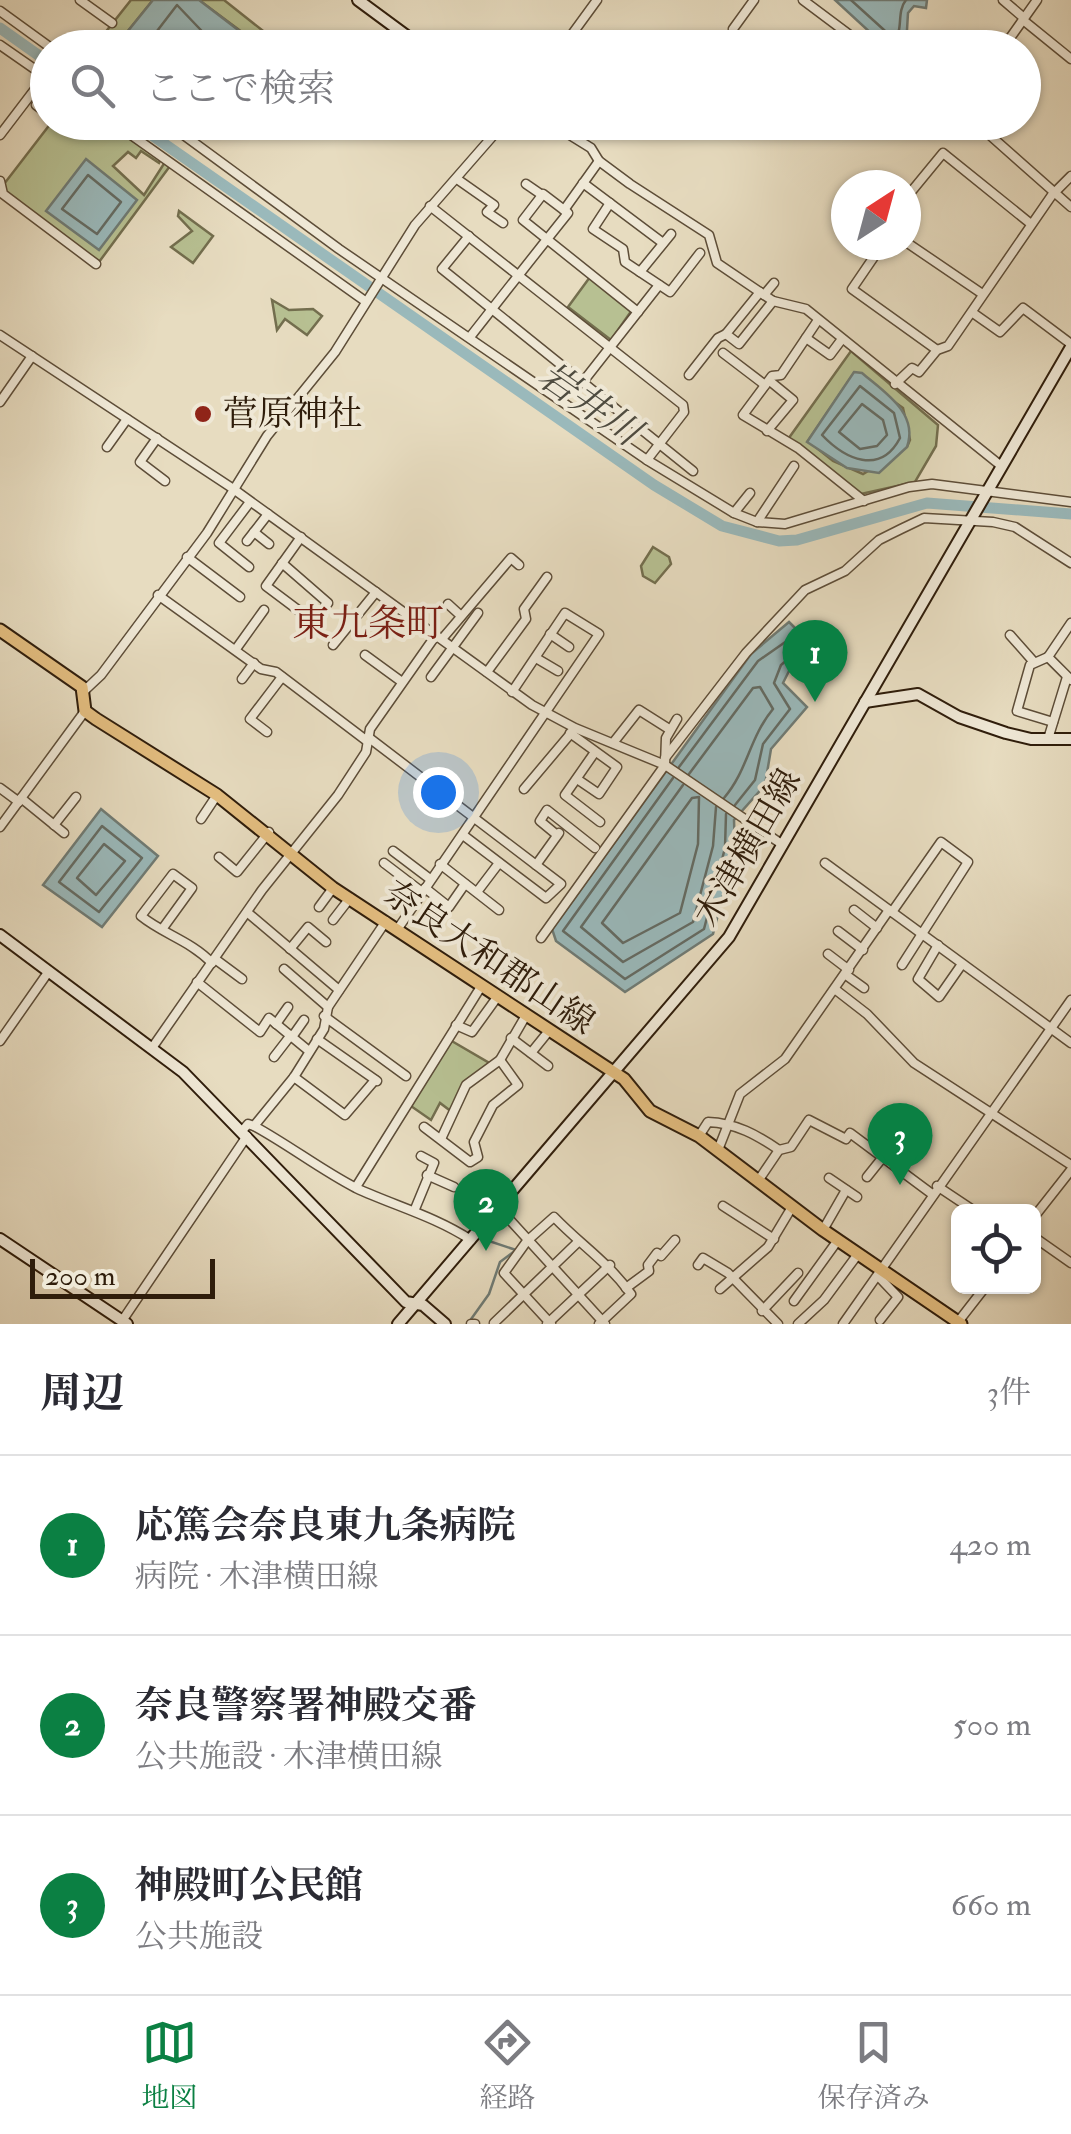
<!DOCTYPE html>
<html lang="ja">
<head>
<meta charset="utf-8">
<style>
  :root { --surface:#fff; --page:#f2f2f3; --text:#2b2b33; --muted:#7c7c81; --line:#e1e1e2; --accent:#0b8043 }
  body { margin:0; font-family:"IM FELL Double Pica","Noto Serif JP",serif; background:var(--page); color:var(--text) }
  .controls { position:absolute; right:30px; bottom:30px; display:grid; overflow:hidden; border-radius:15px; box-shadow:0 2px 8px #0004 }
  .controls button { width:90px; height:90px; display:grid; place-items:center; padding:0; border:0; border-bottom:2px solid var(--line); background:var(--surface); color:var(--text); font:50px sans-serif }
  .compass { position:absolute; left:831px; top:170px; width:90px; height:90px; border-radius:50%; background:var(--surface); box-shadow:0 2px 8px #0004; rotate:36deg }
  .scale { position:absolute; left:30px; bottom:25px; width:185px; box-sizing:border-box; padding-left:10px; border:5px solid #2f1d0b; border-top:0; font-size:28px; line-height:35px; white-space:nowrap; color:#2f1d0b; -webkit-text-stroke:8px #efe8d6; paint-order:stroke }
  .you { position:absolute; left:438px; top:792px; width:35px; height:35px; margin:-25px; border:8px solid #fff; border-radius:50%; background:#1a73e8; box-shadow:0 0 0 15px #1a73e833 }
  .badge { display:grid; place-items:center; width:65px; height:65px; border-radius:50%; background:var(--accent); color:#fff; font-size:32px; font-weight:700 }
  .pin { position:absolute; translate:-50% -82px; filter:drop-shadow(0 2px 5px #0008) }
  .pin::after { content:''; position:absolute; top:52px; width:35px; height:30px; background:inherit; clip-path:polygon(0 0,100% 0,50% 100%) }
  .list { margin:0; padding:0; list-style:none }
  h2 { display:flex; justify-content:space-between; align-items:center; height:130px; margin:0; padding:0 40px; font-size:42px }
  h2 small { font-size:32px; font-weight:400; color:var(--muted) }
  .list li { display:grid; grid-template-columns:65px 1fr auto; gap:30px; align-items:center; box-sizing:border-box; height:180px; padding:0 40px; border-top:2px solid var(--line) }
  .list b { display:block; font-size:38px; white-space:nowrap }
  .list p { margin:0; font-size:32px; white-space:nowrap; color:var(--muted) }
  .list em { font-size:32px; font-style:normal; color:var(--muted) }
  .icon { flex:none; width:55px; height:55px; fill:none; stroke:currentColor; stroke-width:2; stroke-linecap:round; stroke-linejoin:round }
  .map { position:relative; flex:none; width:1071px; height:1324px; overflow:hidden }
  .search { position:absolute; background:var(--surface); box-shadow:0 2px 8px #0004; left:30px; right:30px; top:30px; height:110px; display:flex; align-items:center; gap:25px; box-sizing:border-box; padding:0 35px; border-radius:55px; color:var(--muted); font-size:38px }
  .sheet { height:670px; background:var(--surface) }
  nav { display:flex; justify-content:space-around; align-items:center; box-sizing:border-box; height:140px; border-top:2px solid var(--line); background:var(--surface); font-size:28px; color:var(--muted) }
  nav a { display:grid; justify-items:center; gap:5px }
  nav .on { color:var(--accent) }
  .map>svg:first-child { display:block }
</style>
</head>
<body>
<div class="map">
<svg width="1071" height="1324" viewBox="0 0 1071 1324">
  <rect width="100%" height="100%" fill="#e7dcc0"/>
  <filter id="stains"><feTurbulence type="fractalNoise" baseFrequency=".002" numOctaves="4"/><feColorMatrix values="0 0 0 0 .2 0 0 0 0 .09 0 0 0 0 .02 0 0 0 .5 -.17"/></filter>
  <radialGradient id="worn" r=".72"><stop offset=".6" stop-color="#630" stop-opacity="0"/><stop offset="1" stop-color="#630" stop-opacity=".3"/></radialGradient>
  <!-- green -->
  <g fill="#b7c092" stroke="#736e4e" stroke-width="2.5" fill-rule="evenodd">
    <polygon points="131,0 153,0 115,47 93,48"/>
    <polygon points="199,0 224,0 267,34 257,47 238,47 246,35"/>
    <polygon points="51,123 105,123 161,159 159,163 141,151 136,158 128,152 113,166 144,195 165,162 170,166 99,262 5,192 4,184"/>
    <polygon points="179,211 213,236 193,263 171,247 192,231 178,216"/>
    <polygon points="590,277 632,310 611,340 568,307"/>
    <polygon points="272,300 289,310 313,309 322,316 307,335 285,319 277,330"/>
    <path d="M 851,351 L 938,425 L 936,446 L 915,482 L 861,494 L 786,442 ZM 854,373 L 903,408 L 910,440 L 907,447 L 863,474 L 833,461 L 808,441 Z"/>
    <polygon points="653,547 669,557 671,564 655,583 643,576 641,566"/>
    <polygon points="450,1040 491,1064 465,1084 452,1112 440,1103 431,1120 408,1104"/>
  </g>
  <!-- water -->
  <g fill="#9ab9bb" stroke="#6f7b75" stroke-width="2.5">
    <polygon points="153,0 199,0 246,36 238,47 115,47"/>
    <polygon points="835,0 927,0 926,8 914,6 908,13 906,47 887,48"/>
    <polygon points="86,159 137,200 99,250 46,211"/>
    <path d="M 854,372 L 862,373 C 884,392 919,413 907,447 L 879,473 L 847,468 L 807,442 Z"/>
    <polygon points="789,622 816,649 789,671 783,683 807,707 771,749 765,785 734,820 735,849 713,934 625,992 556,941 552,929 751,654"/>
    <polygon points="101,809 158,856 102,927 43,885"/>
  </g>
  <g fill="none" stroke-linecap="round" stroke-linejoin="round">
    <!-- shore -->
    <g stroke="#646b63" stroke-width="2.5">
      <path d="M 851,0 L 894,39 C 904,31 896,12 906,0"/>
      <polyline points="144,48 177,5 218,48"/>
      <polygon points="88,175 121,202 97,234 62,209"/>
      <path d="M 860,386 L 894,413 L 900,438 C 880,476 845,459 822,435 Z"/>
      <polygon points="862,404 883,420 887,435 877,446 860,449 839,432"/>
      <polyline points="679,767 758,661 791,638 799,650 781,665 774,683 790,709 763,744 755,780 735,805"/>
      <path d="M 689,774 L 753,688 L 760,687 L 773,709 C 749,738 748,770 724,798"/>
      <polyline points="673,778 563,931 625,979 704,929 725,848 726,814"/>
      <polyline points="683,785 581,927 623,962 693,922 713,846 716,807"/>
      <polygon points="699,797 698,844 680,913 623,943 602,923 692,798"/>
      <polygon points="102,826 142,858 99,912 59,882"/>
      <polygon points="104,844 125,861 96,895 77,878"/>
    </g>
    <!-- stream -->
    <polyline stroke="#6f7b75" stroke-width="2.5" points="469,1322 489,1294 500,1262 516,1250 483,1239"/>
    <!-- river -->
    <g stroke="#9ab9bb" stroke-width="11">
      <polyline points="0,28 48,62"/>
      <polyline points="133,122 654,485 722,526 779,541 797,540 927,503 1071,514"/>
    </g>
    <defs>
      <g id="street">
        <polyline points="80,0 112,23"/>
        <polyline points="803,0 867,48"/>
        <polyline points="1003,0 1024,18"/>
        <polyline points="0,11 51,48"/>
        <polyline points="1023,20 1071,59"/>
        <polyline points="733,29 754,0"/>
        <polyline points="0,45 46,77"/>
        <polyline points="562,48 597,0"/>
        <polyline points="1003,48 1037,0"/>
        <polyline points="36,105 44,111 48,106"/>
        <polyline points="113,122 365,301"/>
        <polyline points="166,122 339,249 647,460 734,513 757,522 785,524 909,487 932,484 1071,502"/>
        <polyline points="549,122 591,148 599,161 630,184 709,235 717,263 773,301 806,309 1000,465"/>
        <polyline points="975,122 1071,207"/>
        <polyline points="0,135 45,76"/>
        <polyline points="457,179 494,205 487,212 503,223"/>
        <polyline points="0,181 3,194 96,264"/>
        <polyline points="583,183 663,243"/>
        <polyline points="526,184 542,195"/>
        <polyline points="906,198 943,153 1031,224"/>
        <polyline points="610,203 593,229 623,249 625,262 670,292 700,253"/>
        <polyline points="430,206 683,405 684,412 647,460"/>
        <polyline points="564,210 599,161"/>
        <polyline points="469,236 442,269 693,471"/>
        <polyline points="906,242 981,293"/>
        <polyline points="882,245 852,289 937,350"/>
        <polyline points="640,272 671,234"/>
        <polyline points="760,292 726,334 739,344 773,301"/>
        <polyline points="764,295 774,283"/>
        <polyline points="973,313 1000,332 1023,308 1071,344"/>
        <polyline points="818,320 781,375 772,376 743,415 798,448 864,501"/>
        <polyline points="0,335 232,488 532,705 575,728 665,765 783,845"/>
        <path d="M 470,337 C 503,295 535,254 568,213 L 543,194 L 523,220 L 638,312"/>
        <polyline points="806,338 830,355 842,339"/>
        <polyline points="723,353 765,385"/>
        <polyline points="689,375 718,338 726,334"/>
        <polyline points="582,383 659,285"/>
        <polyline points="895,384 912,368 919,372 937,350 948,346 1052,195 1071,176"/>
        <polyline points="0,402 32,356"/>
        <polyline points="767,431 793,400 771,382"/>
        <polyline points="157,438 140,462 165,481"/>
        <polyline points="107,447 127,419"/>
        <polyline points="734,513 750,493"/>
        <polyline points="757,522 794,466"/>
        <polyline points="254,532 269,544"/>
        <polyline points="301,537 266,586 302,613"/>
        <polyline points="247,541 268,514"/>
        <polyline points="187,557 240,597"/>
        <polyline points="282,563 328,603 313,623"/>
        <polyline points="249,567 219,543 250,502"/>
        <polyline points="158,595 261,669 276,672 367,741"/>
        <polyline points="448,604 460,615"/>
        <polyline points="1071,623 1048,657 1071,680"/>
        <polyline points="550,634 569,647"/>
        <polyline points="1010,635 1033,661"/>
        <polyline points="442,639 511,558 519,565"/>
        <polyline points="333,645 376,592"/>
        <polyline points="236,649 264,610"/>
        <polyline points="365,655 402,682"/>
        <polyline points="1048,657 1030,665 1017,711 1053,722"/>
        <polyline points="536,658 558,671"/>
        <polyline points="487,672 526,619 524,609 547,577"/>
        <polyline points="431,677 478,613"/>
        <polyline points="242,679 254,663"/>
        <polyline points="85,690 101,675 207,533 267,436 335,352 415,225 505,122"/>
        <polyline points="267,732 250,719 282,677"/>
        <polyline points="570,733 617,767 599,794 577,779"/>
        <polyline points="368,737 561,884 546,898 463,835"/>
        <polyline points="1048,739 1067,677"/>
        <polyline points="613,743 639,710 669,729"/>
        <polyline points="595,752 565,795 600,822"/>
        <polyline points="665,758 746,653 805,590 845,571 879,540 901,529 924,518 993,522 1015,527 1071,563"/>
        <polyline points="0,788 19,802"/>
        <polyline points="524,789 572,732"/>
        <polyline points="21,798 64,833"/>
        <polyline points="201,819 217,795"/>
        <polyline points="54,825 76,797"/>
        <polyline points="0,827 85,711"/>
        <polyline points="557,835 540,821 547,810 595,848"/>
        <polyline points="393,851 430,879"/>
        <polyline points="219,857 237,872 269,832"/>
        <polyline points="384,863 422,892"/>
        <polyline points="825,863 1071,1043"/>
        <polyline points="440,864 499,910"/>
        <polyline points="536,865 559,833"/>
        <polyline points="425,888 449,907 465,884"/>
        <polyline points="477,892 499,863"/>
        <polyline points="319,907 333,888"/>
        <polyline points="854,910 877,928"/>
        <polyline points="892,912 941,842 968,862 902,965"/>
        <polyline points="248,913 339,990"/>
        <polyline points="333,920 350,898"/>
        <polyline points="399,927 599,634 565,613 512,692"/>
        <path d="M 163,928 L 192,888 L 173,874 L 141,916 C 163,934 191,941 212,963"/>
        <polyline points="838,931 863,950"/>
        <polyline points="541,938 665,765 666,738 677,719"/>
        <polyline points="938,945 918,979 939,997 962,964"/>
        <polyline points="290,949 308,927 326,942"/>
        <polyline points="828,954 849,970"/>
        <polyline points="215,959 242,979"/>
        <polyline points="284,969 328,1007"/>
        <polyline points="846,975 864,988"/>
        <polyline points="197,982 260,1032 269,1018 309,1051"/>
        <polyline points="836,990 867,1014 914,1063 1071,1165"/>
        <polyline points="324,1016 406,1076"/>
        <polyline points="276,1024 288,1007"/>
        <polyline points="456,1025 472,1032 498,996"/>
        <polyline points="292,1037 304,1020"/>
        <polyline points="511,1038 548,1066"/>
        <polyline points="317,1039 377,1081"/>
        <polyline points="0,1041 49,971"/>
        <polyline points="152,1048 262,890 338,795 366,752 370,729 436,635"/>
        <polyline points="531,1053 548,1032"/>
        <polyline points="274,1057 291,1035"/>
        <polyline points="294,1077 345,1115 375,1080"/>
        <polyline points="254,1126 294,1077 324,1029 328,1007 386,921"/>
        <polyline points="424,1127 470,1162 478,1157 474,1142 493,1105 518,1085 500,1060"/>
        <path d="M 242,1131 L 248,1124 L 254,1126 C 289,1145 321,1170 356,1188 C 395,1206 434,1216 471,1240"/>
        <path d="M 699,1136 L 708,1122 C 736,1123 757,1135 779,1150"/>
        <polyline points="441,1139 466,1085 500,1060 525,1017"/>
        <polyline points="718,1150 740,1094 785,1059 889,910"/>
        <polyline points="427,1175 454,1187"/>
        <polyline points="867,1177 883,1157"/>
        <polyline points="829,1178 857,1197"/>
        <polyline points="758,1181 779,1150 791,1147 809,1120 846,1139 850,1133 932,1194"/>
        <polyline points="937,1186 976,1212"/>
        <polyline points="356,1187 482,985"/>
        <polyline points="723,1206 774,1239"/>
        <polyline points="499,1208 605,1324"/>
        <polyline points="415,1209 434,1163 421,1156"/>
        <polyline points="1034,1217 1071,1170"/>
        <polyline points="823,1230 846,1190"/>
        <polyline points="1034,1237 1071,1263"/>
        <polyline points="698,1265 703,1258 728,1273 778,1324"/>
        <polyline points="878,1276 898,1297 880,1320"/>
        <polyline points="626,1288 649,1271 648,1265 657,1253 661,1256 675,1240"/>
        <polyline points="720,1289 768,1247 792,1207"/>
        <polyline points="794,1301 838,1240"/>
        <polyline points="762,1311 798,1273"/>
        <polyline points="122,1321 247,1136"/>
        <polyline points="958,1322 986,1286"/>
        <polyline points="494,1323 578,1242"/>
        <polyline points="471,1324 475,1324"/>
        <polyline points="547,1324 610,1265"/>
        <path d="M 551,1324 L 504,1273 L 527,1241 L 554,1217 C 582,1246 607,1261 631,1294 L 599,1324"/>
        <polyline points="798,1324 824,1300 858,1254"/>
        <polyline points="843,1324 1071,1000"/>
      </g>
      <g id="secondary">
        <polyline points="358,0 423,48"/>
        <polyline points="865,702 918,694 959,717 1006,733 1031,739 1071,739"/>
        <polyline points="0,935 183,1072 406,1302 423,1305 445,1324"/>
        <polyline points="0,1239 127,1324"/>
        <polyline points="398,1324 729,937 1071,347"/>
      </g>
      <polyline id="primary" points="0,630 82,687 85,711 96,719 217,795 333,888 624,1079 650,1111 699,1136 823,1230 961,1324"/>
    </defs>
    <!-- street casing -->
    <use href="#street" stroke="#5d4d38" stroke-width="11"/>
    <!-- secondary casing -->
    <use href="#secondary" stroke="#2f1d0b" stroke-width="14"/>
    <!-- primary casing -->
    <use href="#primary" stroke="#2f1d0b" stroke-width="15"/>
    <!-- street -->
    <use href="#street" stroke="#efe8d6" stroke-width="8"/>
    <!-- secondary -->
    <use href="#secondary" stroke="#efe8d6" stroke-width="10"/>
    <!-- primary -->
    <use href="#primary" stroke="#e4be80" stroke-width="11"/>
  </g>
  <!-- markers -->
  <circle fill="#8f2418" stroke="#efe8d6" stroke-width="4" cx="203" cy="414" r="10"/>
  <g text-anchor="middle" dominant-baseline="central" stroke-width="8" stroke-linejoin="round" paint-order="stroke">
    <!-- poi labels -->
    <g font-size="35" fill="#2f1d0b" stroke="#efe8d6" text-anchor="start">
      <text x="223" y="414">菅原神社</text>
    </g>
    <!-- street labels -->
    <g font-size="35" fill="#2f1d0b" stroke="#efe8d6">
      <text transform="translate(748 848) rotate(-60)">木津横田線</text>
      <text transform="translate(489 958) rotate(34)">奈良大和郡山線</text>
    </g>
    <!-- water labels -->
    <g font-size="38" font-style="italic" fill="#4f4c40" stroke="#efe8d6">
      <text transform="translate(589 404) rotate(35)">岩井川</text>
    </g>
    <!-- neighbourhood labels -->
    <g font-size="38" fill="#7a1f14" stroke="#efe8d6">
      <text x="368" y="624">東九条町</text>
    </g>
  </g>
  <rect width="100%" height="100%" filter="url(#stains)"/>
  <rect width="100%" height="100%" fill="url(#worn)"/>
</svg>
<div class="controls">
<button><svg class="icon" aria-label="locate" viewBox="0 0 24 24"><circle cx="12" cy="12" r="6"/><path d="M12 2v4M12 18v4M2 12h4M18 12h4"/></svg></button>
</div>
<svg class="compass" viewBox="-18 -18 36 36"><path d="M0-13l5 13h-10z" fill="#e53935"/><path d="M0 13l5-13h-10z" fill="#7c7c81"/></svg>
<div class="scale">200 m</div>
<div class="you"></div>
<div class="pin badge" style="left:815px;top:702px">1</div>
<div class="pin badge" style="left:486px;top:1251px">2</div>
<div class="pin badge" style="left:900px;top:1185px">3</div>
<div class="search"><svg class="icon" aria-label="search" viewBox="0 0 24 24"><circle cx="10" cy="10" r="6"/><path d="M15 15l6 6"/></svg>ここで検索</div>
</div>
<section class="sheet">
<h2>周辺<small>3件</small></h2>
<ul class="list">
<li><span class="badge">1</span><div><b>応篤会奈良東九条病院</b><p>病院 · 木津横田線</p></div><em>420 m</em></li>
<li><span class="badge">2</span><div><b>奈良警察署神殿交番</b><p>公共施設 · 木津横田線</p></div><em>500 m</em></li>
<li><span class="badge">3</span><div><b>神殿町公民館</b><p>公共施設</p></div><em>660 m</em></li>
</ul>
</section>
<nav>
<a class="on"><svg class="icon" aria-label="map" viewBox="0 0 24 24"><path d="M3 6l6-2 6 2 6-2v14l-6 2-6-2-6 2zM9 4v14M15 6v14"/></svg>地図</a>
<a><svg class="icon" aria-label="directions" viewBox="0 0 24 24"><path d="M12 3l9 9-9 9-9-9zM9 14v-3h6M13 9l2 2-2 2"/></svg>経路</a>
<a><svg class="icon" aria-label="saved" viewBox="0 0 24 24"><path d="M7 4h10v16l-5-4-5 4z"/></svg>保存済み</a>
</nav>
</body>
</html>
